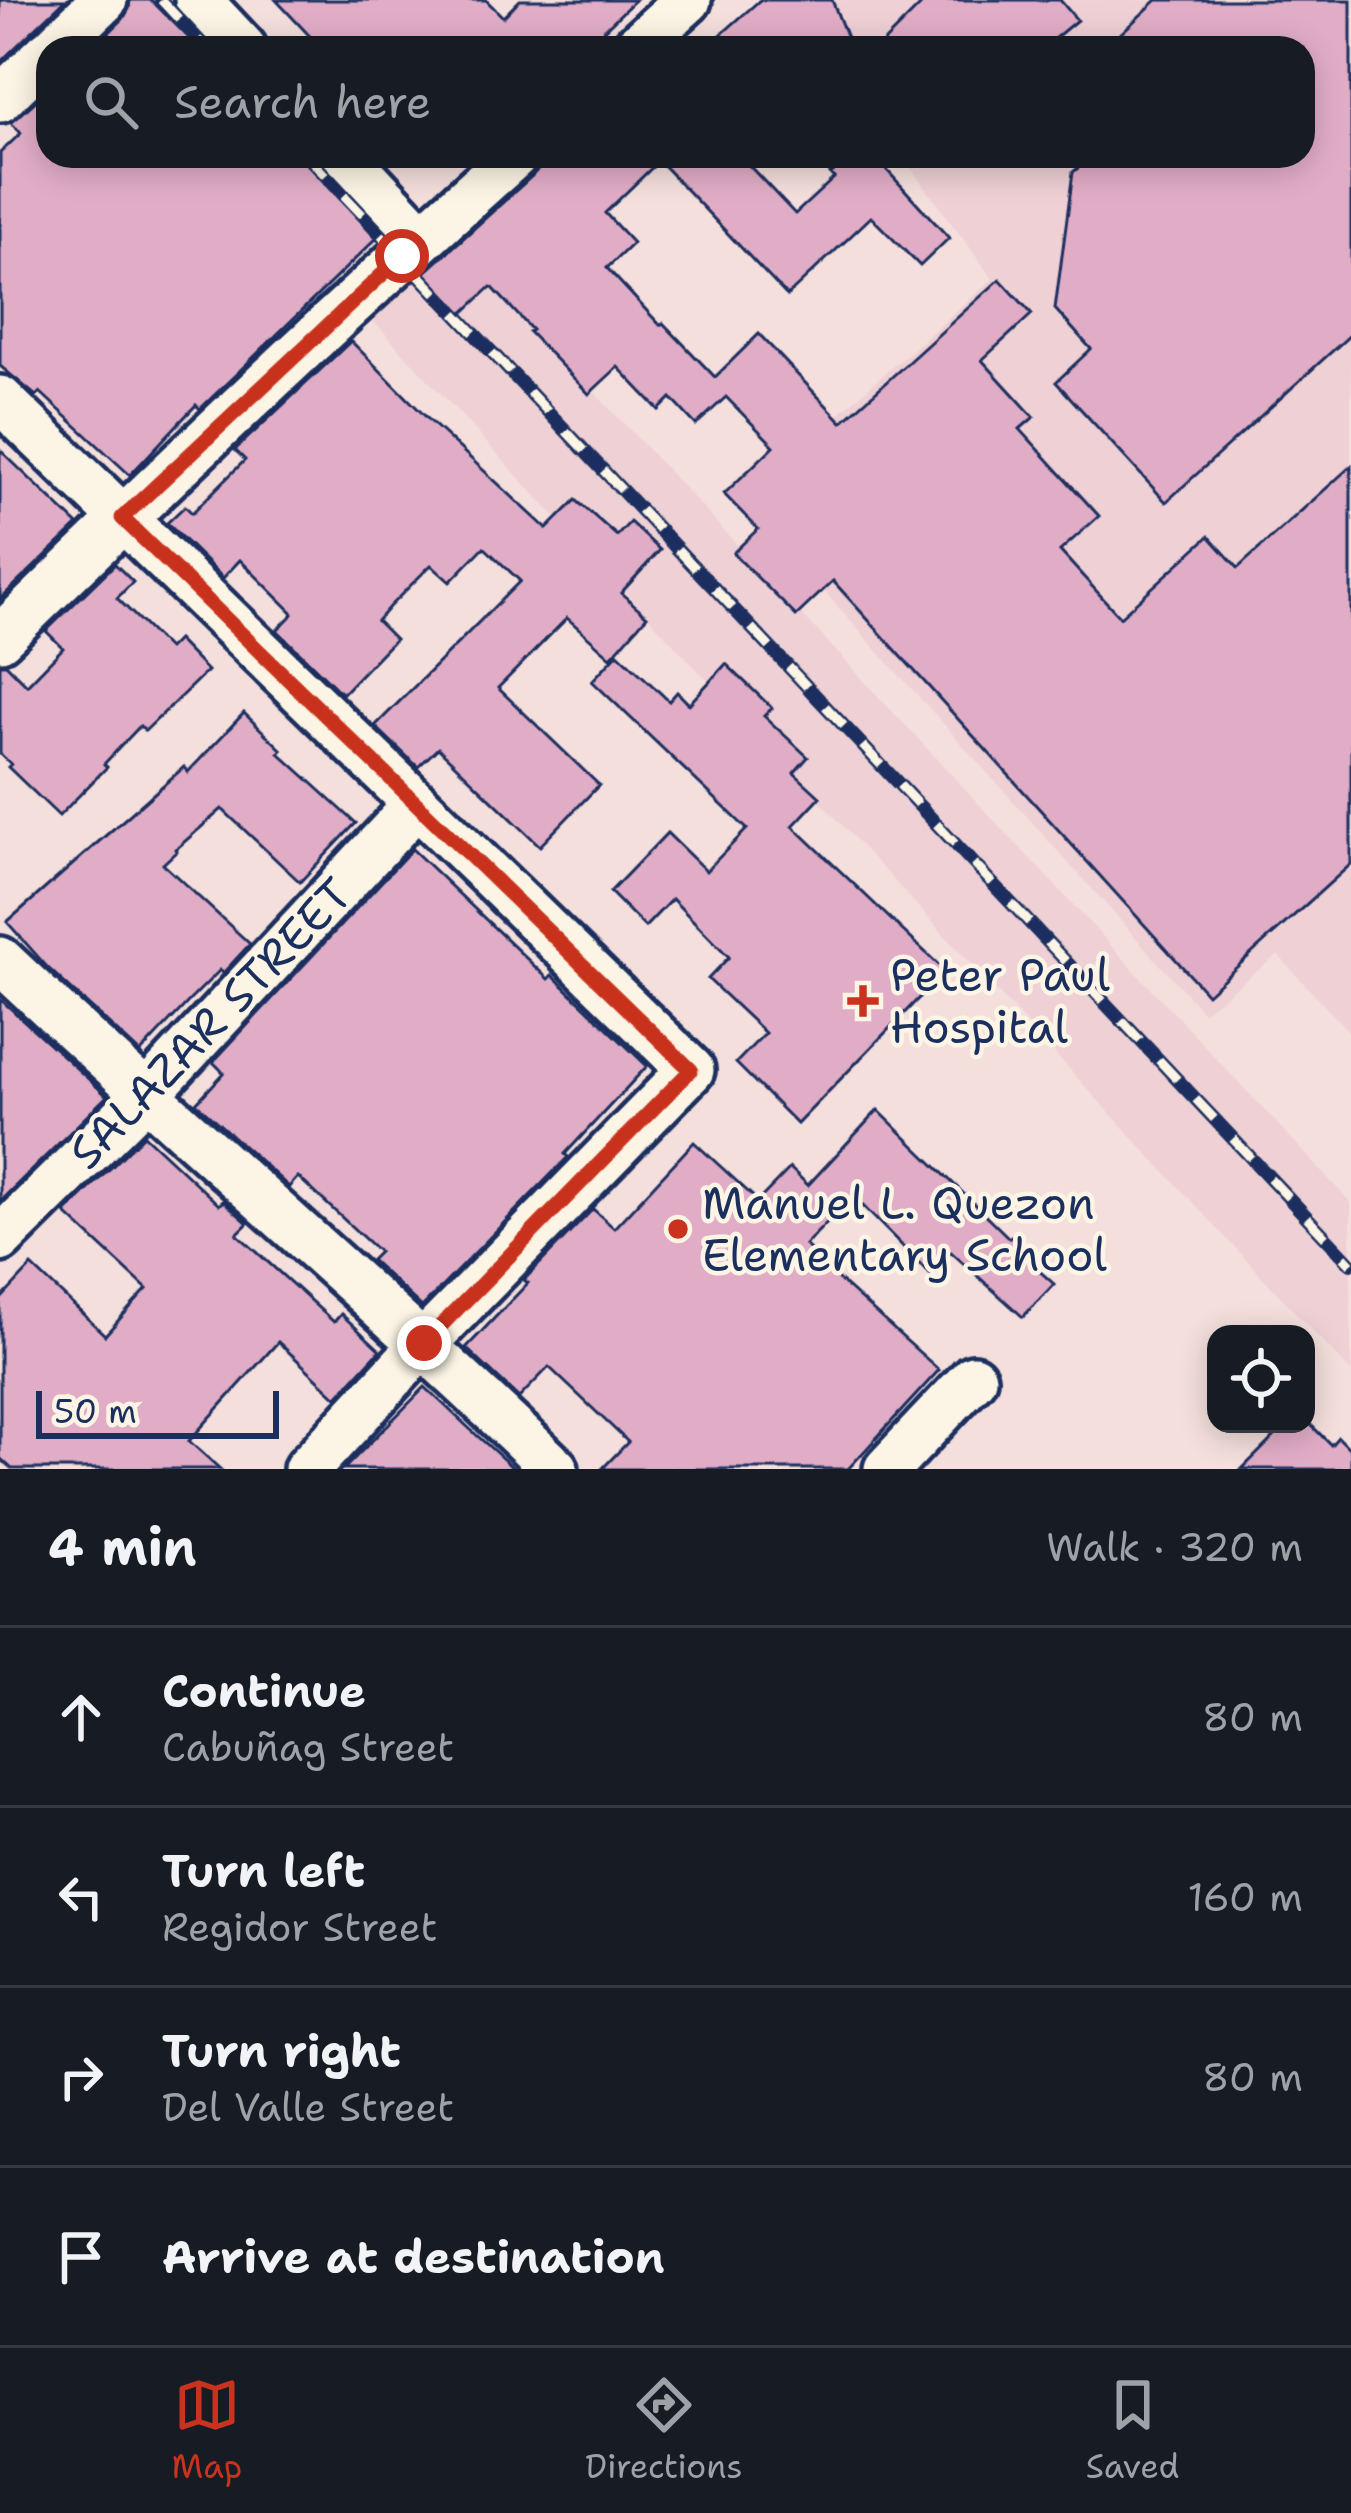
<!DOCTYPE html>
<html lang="en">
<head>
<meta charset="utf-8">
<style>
  :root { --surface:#171b24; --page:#20242c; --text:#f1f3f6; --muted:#9ea1a6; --line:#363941; --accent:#c8321e }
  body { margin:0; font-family:"Shantell Sans",sans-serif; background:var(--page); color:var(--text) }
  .controls { position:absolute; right:36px; bottom:36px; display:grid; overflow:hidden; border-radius:24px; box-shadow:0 6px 30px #0003 }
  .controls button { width:108px; height:108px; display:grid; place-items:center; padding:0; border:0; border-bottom:3px solid var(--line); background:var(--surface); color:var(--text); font:60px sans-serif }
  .scale { position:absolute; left:36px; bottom:30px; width:243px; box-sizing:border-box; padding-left:12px; border:6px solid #1b2f5e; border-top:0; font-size:33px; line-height:42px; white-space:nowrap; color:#1b2f5e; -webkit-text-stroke:9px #fcf5e5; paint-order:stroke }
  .stop { position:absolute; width:36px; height:36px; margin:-27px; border:9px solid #c8321e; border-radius:50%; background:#fff }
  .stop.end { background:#c8321e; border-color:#fff; box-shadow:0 3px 12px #0008 }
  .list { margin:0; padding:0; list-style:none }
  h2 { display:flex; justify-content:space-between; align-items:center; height:156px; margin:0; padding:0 48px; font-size:51px }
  h2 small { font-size:39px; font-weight:400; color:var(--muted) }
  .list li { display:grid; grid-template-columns:78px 1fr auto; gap:36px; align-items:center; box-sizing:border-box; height:180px; padding:0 48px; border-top:3px solid var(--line) }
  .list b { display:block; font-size:45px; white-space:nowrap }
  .list p { margin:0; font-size:39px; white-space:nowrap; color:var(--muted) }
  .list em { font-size:39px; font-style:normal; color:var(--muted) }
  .icon { flex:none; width:66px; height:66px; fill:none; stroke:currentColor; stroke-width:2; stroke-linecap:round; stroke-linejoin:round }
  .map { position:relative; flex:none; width:1351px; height:1469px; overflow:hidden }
  .search { position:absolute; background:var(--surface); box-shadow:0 6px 30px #0003; left:36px; right:36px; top:36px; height:132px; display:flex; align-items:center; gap:30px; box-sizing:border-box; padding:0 42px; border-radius:36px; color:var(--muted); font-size:45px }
  .sheet { height:876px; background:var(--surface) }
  nav { display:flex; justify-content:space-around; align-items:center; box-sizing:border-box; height:168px; border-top:3px solid var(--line); background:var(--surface); font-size:33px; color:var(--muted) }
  nav a { display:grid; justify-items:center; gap:6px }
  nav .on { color:var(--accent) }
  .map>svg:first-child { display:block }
</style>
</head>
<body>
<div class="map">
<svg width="1351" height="1469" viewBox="0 0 1351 1469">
  <rect width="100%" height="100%" fill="#f4dfdc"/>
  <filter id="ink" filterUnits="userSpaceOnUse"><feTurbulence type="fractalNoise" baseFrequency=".00833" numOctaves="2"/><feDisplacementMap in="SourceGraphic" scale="24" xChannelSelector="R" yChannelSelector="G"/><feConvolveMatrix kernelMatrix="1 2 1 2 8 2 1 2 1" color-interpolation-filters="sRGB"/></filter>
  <g filter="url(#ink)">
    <!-- built -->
    <g fill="#eed0d5">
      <polygon points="785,0 1351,0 1351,1034 1278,955 1203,1012 741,499 993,279 902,156 1303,156 1303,48 821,48"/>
      <polygon points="220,156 374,156 1351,1203 1351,1372"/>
    </g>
    <!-- building -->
    <g fill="#e1adc6" stroke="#1b2f5e" stroke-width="3">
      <polygon points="0,0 65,0 0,62"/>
      <polygon points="130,0 151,0 199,48 93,48 123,19 129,9"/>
      <polygon points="276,0 486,0 503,17 520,0 635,0 585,48 321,48"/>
      <polygon points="760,0 832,0 851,48 706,48"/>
      <polygon points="926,0 1060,0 1077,20 1043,48 878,48"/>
      <polygon points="1157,0 1351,0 1351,334 1166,502 1056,382 1091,349 1055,309 1073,172 1093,156 1303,156 1303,48 1105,48"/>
      <polygon points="48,90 48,156 306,156 381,234 200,409 196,405 130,475 40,392 36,396 0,366 0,153 21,133 11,123"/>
      <polygon points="550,156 740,156 795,214 834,178 830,174 833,172 819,156 874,156 949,238 920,266 871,217 787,296 659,161 605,213 633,243 607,268 660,325 663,323 715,377 759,334 842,422 1000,279 1032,314 982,360 1034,417 1020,429 1099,516 1060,551 1120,617 1209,536 1238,568 1351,466 1351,864 1207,994 833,581 796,616 733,553 758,529 724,494 774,446 726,397 696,425 671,398 659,410 618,367 589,394 529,332 532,330 493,288 491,287 458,318 419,278 532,176"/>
      <polygon points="351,341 429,420 547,529 576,500 617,536 630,522 660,550 621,593 647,616 611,657 567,618 498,688 599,785 540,846 438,748 418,767 375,726 520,581 484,547 450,582 431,565 389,607 377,621 395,639 342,694 277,630 293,614 292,612 240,560 223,578 167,523 185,506 192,513 245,460 235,450"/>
      <polygon points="0,450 78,525 0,599"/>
      <polygon points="115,564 133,582 117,598 168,649 177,640 207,671 145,731 140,726 104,764 107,767 59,816 8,767 11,764 0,754 0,664 6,664 27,685 63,648 46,631"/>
      <polygon points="618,653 669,701 677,692 689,704 726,664 772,708 764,716 808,757 794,773 820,797 793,826 945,971 797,1124 736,1063 765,1033 708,979 729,957 672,899 645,927 610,892 667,833 706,871 747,829 592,681"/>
      <polygon points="244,713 282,750 279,753 356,823 300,882 222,809 176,849 177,851 163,864 250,944 223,973 220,970 188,1002 140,1053 47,967 7,922 184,767 188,772"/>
      <polygon points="412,849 548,979 552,975 647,1066 565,1154 568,1157 422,1307 371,1260 379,1252 298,1177 289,1187 196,1103 224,1073 213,1062"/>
      <polygon points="0,999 107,1096 0,1201"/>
      <polygon points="878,1110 1009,1238 1011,1236 1039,1263 1035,1267 1054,1284 1023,1317 951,1252 930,1274 853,1196 805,1245 831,1269 829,1271 939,1370 848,1469 602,1469 628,1442 549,1367 519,1398 466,1348 528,1283 524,1280 593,1209 614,1228 694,1142 758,1201 790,1168 808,1185"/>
      <polygon points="144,1135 219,1205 223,1201 248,1223 237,1234 334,1322 341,1314 380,1350 337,1397 278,1342 189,1441 220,1469 12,1469 0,1458 0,1300 32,1266 105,1335 147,1289 65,1213"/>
      <polygon points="425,1387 471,1430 514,1469 344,1469"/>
      <polygon points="1287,1424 1310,1424 1331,1445 1338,1437 1351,1450 1351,1469 1242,1469"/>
    </g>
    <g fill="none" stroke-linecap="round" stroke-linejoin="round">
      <defs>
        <g id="minor">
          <polyline points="198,0 243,48"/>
          <polyline points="54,48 104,0"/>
          <polyline points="635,48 688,0"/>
          <polyline points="0,99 48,53"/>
          <polyline points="345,156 422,238"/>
          <polyline points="0,399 691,1070 424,1343 307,1469"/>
          <path d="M 0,638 C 168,474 339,312 514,156"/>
          <path d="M 0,960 C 183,1132 374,1295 555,1469"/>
          <polyline points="0,1239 145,1096 417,804"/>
          <polyline points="887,1469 973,1378"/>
        </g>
      </defs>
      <!-- minor casing -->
      <use href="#minor" stroke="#1b2f5e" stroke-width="54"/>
      <!-- minor -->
      <use href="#minor" stroke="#fcf5e5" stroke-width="45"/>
      <defs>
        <g id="rail">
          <polyline points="161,0 206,48"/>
          <polyline points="307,156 1351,1264"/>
        </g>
      </defs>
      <!-- rail casing -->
      <use href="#rail" stroke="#1b2f5e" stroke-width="14"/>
      <!-- rail -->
      <use href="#rail" stroke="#fcf5e5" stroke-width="9" stroke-dasharray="27" stroke-linecap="butt"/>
    </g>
  </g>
  <g fill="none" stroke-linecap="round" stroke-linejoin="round" filter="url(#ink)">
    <!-- route -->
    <polyline stroke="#c8321e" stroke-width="15" points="402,256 122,518 691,1070 424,1343"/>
  </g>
  <!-- markers -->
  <g fill="#c8321e" stroke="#fcf5e5" stroke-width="4.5">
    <path d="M857 983h12v12h12v12h-12v12h-12v-12h-12v-12h12z"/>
    <circle cx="678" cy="1229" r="12"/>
  </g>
  <g text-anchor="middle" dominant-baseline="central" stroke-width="9" stroke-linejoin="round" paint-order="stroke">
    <!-- poi labels -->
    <g font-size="45" fill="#1b2f5e" stroke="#fcf5e5" text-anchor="start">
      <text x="890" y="975">Peter Paul<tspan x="890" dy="52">Hospital</tspan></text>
      <text x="702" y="1203">Manuel L. Quezon<tspan x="702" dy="52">Elementary School</tspan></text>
    </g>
    <!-- street labels -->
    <g font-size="45" fill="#1b2f5e" stroke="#fcf5e5">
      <text transform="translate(210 1023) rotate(-46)">SALAZAR STREET</text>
    </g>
  </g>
</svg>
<div class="controls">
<button><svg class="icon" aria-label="locate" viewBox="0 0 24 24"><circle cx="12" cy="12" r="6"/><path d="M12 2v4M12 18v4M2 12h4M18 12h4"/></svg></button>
</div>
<div class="scale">50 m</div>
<div class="stop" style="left:402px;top:256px"></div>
<div class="stop end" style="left:424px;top:1343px"></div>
<div class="search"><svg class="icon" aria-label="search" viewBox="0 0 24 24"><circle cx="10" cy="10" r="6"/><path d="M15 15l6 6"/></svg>Search here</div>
</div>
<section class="sheet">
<h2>4 min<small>Walk · 320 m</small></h2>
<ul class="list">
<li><svg class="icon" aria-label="ahead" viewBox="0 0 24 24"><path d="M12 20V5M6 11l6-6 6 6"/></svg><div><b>Continue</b><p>Cabuñag Street</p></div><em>80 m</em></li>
<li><svg class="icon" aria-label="left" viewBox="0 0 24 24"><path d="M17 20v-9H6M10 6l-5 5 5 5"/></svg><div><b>Turn left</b><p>Regidor Street</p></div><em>160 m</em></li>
<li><svg class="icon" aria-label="right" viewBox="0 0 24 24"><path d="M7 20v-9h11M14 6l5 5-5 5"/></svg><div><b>Turn right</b><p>Del Valle Street</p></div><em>80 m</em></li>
<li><svg class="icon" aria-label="arrive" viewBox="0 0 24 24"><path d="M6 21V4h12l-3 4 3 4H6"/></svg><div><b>Arrive at destination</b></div></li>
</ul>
</section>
<nav>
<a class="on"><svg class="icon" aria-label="map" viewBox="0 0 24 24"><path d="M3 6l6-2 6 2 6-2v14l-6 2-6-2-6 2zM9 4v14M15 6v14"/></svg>Map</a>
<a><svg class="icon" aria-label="directions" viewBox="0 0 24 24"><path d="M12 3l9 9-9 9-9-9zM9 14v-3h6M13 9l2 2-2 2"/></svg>Directions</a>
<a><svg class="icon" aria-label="saved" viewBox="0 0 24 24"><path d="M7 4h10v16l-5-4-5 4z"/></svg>Saved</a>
</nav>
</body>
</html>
